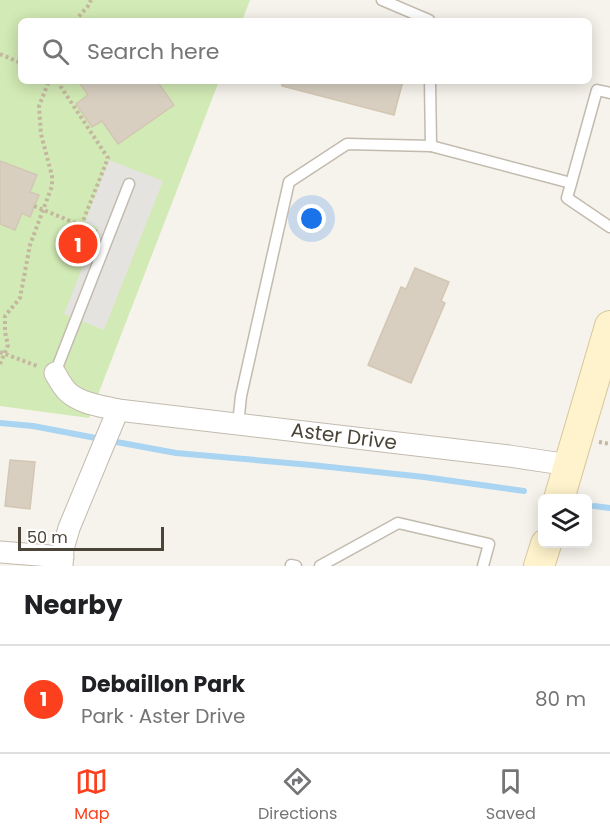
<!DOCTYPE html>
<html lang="en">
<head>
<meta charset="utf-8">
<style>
  :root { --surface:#fff; --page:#f2f2f2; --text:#202124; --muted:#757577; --line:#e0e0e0; --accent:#fc3f1d }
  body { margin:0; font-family:Poppins,sans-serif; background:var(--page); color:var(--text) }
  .controls { position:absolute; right:18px; bottom:18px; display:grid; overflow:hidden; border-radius:9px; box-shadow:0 3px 15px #0003 }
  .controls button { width:54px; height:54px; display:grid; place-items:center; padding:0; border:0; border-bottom:2px solid var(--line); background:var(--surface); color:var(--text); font:30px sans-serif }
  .scale { position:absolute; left:18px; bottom:15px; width:146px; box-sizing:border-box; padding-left:6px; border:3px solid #4b4439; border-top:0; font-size:16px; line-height:21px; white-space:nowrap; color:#4b4439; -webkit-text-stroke:4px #fff; paint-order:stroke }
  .you { position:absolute; left:312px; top:219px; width:21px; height:21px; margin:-15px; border:4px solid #fff; border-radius:50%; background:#1a73e8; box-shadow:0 0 0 9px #1a73e833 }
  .badge { display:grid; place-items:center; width:39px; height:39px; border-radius:50%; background:var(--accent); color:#fff; font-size:20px; font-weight:700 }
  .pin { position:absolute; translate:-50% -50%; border:3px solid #fff; box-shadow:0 2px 6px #0006 }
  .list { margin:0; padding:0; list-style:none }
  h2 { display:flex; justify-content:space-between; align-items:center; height:78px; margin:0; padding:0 24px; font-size:26px }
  h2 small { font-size:20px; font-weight:400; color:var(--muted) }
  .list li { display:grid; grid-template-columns:39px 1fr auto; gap:18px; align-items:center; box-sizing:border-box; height:108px; padding:0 24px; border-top:2px solid var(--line) }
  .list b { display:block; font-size:22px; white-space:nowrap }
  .list p { margin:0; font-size:20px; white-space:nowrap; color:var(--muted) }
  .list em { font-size:20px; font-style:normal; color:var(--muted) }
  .icon { flex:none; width:33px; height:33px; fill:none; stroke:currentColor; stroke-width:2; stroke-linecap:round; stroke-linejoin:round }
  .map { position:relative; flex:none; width:610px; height:566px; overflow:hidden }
  .search { position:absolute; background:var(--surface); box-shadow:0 3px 15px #0003; left:18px; right:18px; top:18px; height:66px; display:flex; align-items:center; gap:15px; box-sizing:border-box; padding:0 21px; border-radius:9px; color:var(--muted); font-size:22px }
  .sheet { height:186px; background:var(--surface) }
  nav { display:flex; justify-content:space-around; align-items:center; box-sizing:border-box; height:84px; border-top:2px solid var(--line); background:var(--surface); font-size:16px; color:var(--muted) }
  nav a { display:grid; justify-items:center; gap:3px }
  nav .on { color:var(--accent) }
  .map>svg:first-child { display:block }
</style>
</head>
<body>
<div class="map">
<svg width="610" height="566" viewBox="0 0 610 566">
  <rect width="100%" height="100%" fill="#f6f3ec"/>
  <!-- green -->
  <polygon fill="#d2eab5" points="0,0 250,0 242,21 21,21 21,81 219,81 89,418 0,406"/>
  <!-- parking -->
  <polygon fill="#e5e3e0" points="109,160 163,181 104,330 64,314 98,228 85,222"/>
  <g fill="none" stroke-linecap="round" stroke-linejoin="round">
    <!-- stream -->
    <g stroke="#a9d4f2" stroke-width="6">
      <polyline points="0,423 33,426 101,439"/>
      <polyline points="111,441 176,453 311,465 424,477 524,491"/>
      <polyline points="594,506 610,508"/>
    </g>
  </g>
  <!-- building -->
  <g fill="#d8cfc1" stroke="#d3c7b4" stroke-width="1.5">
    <polygon points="78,81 157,81 174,105 118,144 102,121 92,127 76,104 88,95"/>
    <polygon points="282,81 403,81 394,115 282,86"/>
    <polygon points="0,161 37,175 30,192 39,195 30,217 22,213 15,230 0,224"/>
    <polygon points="415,268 449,282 441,301 445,303 411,383 368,365 401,287 406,289"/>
    <polygon points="10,460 35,462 30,509 5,506"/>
  </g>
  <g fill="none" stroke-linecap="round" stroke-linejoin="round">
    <defs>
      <g id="lane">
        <polyline points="382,0 429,20 429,21"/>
        <polyline points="430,81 431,146"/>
        <polyline points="610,93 597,90 567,198 610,227"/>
        <polyline points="55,373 129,184"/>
        <polyline points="238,424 241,396 289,182 347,144 431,146 571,183"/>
        <polyline points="291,566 291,565 296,566"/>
        <polyline points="320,566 398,523 489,544 483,566"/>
      </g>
      <g id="street">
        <path d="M 55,373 C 59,380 63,388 69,393 C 82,404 102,406 118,410 L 509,456 L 569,465"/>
        <polyline points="0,552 63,557"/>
        <polyline points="62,566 63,549 69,528 118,410"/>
      </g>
      <g id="secondary">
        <polyline points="559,499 610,326"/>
        <polyline points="539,566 546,544"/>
      </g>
    </defs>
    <!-- lane casing -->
    <use href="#lane" stroke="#c2bbae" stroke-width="13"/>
    <!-- street casing -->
    <use href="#street" stroke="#c2bbae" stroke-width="23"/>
    <!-- secondary casing -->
    <use href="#secondary" stroke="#d6c79b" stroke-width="32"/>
    <!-- path -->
    <g stroke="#c4b79f" stroke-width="4" stroke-dasharray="3 3" stroke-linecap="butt">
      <polyline points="75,21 88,6 91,0"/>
      <polyline points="0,54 21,63"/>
      <polyline points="57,81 108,158 81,226"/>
      <polyline points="34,206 97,232"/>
      <polyline points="0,352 37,366"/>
      <polyline points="0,364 8,345 5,332 5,316 20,298 30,245 52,186 52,176 41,134 39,106 49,81"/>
      <polyline points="599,442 610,444"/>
    </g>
    <!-- lane -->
    <use href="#lane" stroke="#fff" stroke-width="10"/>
    <!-- street -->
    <use href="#street" stroke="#fff" stroke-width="21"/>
    <!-- secondary -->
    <use href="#secondary" stroke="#fff3cd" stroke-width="30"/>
  </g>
  <g text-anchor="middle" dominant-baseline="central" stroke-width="5" stroke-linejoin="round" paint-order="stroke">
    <!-- street labels -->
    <g font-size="20" fill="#4b4439" stroke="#fff">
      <text transform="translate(344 436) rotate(7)">Aster Drive</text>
    </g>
  </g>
</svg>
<div class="controls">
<button><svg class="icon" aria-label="layers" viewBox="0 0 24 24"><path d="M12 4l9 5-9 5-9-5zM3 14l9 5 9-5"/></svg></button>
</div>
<div class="scale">50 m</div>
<div class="you"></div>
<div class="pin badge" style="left:78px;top:244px">1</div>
<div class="search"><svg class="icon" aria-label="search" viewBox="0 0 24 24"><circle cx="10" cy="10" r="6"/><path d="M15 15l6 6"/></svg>Search here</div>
</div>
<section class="sheet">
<h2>Nearby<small></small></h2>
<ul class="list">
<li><span class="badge">1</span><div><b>Debaillon Park</b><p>Park · Aster Drive</p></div><em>80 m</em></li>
</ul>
</section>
<nav>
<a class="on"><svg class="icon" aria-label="map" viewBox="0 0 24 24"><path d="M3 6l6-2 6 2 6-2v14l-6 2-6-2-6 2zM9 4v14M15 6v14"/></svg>Map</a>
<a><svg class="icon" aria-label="directions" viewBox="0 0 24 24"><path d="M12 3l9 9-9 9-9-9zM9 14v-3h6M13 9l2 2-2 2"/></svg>Directions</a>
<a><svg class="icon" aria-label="saved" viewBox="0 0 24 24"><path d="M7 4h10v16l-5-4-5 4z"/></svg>Saved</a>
</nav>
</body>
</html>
